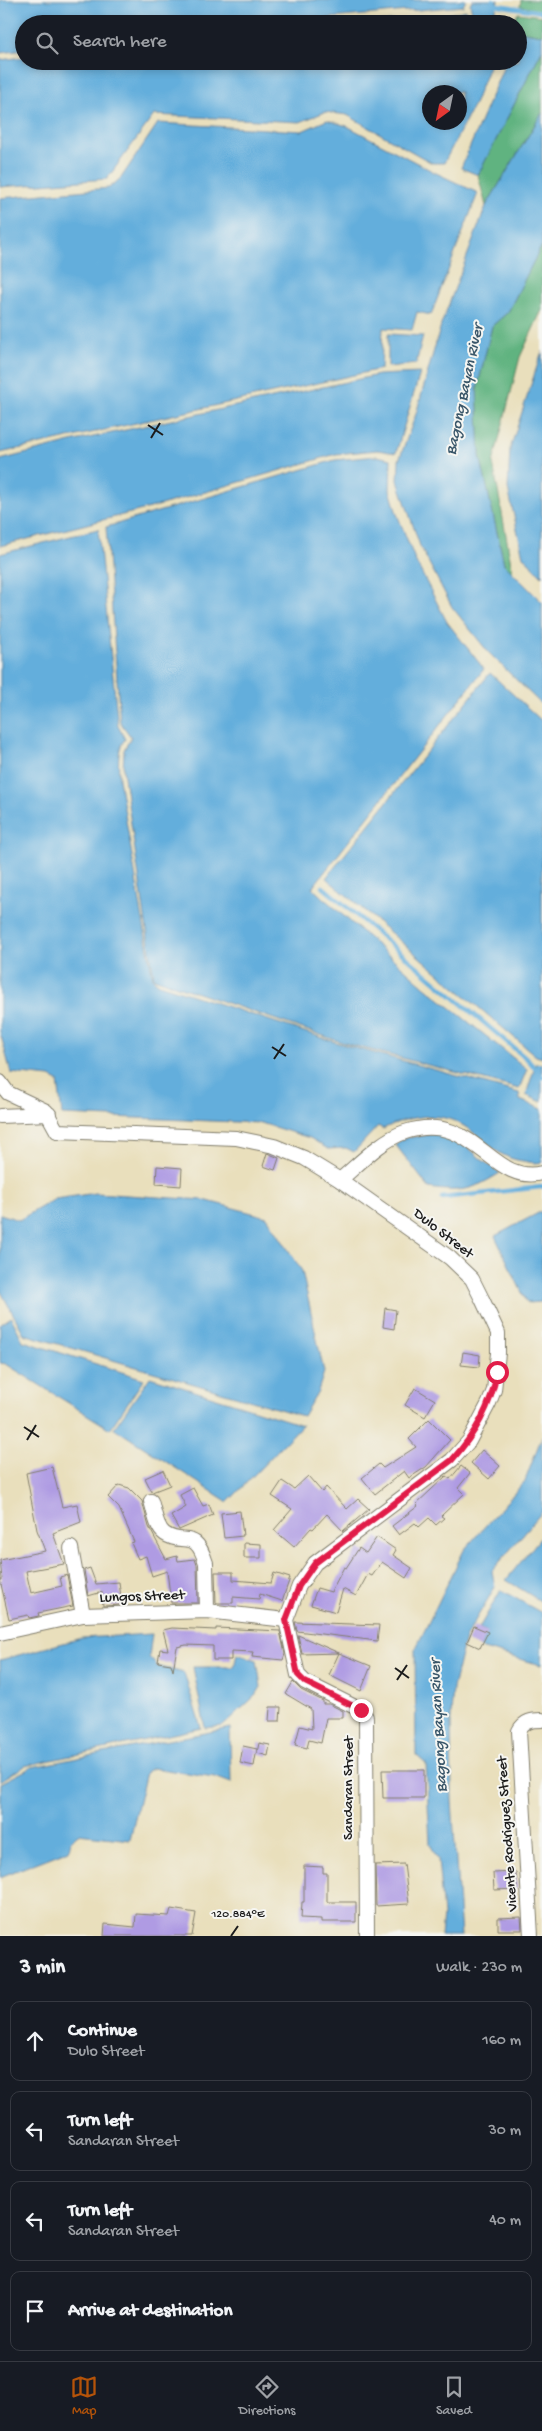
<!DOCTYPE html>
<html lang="en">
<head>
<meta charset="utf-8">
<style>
  :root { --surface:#171b24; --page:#242831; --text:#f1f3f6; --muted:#9ea1a6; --line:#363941; --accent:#b45309 }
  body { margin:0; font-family:"Gochi Hand",sans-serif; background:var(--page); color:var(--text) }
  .compass { position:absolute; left:422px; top:85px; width:45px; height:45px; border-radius:50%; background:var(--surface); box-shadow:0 2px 8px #0003; rotate:213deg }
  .stop { position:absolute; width:15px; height:15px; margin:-11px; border:4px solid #e11d48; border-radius:50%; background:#fff }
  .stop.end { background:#e11d48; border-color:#fff; box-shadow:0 1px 5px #0008 }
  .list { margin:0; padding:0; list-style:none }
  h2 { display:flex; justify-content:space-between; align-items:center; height:65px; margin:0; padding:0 20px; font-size:21px }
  h2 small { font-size:16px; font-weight:400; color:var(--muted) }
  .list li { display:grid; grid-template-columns:32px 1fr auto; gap:15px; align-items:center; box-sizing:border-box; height:80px; margin:0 10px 10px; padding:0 10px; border:1px solid var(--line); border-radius:10px }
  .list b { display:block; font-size:19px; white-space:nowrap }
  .list p { margin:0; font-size:16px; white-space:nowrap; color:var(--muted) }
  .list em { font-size:16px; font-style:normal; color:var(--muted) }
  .icon { flex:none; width:28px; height:28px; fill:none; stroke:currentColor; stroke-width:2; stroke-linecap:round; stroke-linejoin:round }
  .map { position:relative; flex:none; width:542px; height:1936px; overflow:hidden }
  .search { position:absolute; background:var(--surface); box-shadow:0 2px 8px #0003; left:15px; right:15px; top:15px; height:55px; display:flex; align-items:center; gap:12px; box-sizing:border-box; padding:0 18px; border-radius:28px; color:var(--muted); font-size:19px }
  .sheet { height:425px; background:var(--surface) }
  nav { display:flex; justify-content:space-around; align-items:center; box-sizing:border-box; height:70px; border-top:1px solid var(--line); background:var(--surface); font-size:14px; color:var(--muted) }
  nav a { display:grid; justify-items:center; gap:2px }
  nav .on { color:var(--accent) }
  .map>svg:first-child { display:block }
</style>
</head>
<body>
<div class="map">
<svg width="542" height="1936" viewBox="0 0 542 1936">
  <rect width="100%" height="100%" fill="#f6f6f2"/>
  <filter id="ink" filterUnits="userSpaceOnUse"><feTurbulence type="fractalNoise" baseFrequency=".02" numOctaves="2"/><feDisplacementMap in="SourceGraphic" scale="10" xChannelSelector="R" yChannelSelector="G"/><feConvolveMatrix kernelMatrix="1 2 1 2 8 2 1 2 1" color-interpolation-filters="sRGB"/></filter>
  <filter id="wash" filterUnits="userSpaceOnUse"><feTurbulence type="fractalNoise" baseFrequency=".0096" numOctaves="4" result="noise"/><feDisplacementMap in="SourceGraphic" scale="20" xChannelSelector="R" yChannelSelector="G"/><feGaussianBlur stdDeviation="1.12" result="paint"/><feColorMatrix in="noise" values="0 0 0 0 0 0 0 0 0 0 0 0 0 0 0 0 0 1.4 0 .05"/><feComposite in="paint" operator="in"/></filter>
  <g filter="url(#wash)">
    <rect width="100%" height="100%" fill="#e9dfbc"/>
    <!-- forest -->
    <g fill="#61b380" stroke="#3e684e">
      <polygon points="521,0 542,0 542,11 520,6"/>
      <polygon points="518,13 542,16 542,35 518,31 518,24 511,24"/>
      <polygon points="542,50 542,113 486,206 478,175"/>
      <polygon points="542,245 542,310 520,357 493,463 513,574 504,564 480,456 477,389 492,326 508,312"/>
    </g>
    <!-- water -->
    <g fill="#64aedc" stroke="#40657c" fill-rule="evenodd">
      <polygon points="0,0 466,0 463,6 264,24 24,24 24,50 0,53"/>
      <polygon points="472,0 498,0 495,14 476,15 472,12 470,4"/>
      <polygon points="466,10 472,22 495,24 361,24 441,16"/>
      <polygon points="518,31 542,35 542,50 478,175 461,168 506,61 518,61"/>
      <path d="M 24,57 L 24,61 L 491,61 L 475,102 L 444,163 L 432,163 L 347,115 L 325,112 L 300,122 L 154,115 L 107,179 L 0,187 L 0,60 ZM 430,92 L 460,92 L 460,122 L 430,122 Z"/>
      <polygon points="542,113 542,245 508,312 492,326 477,389 480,456 504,564 542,602 542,705 489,653 452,607 420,546 398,481 399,460 416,414 441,325 486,206"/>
      <polygon points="327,120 347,126 434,172 478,193 431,315 417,312 412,330 383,328 381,369 0,453 0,198 109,188 121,178 158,123 302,131"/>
      <polygon points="388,334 423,336 416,364 388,367"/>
      <polygon points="542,351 542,576 523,556 508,489 510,449"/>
      <polygon points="420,373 396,453 377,450 336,454 154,507 0,546 0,460 75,441 378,375"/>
      <polygon points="377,456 391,459 390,490 397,514 416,562 447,622 484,669 312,888 425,987 527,1069 519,1089 344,1043 154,978 123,770 124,750 131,737 120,722 106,527 335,460"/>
      <path d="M 98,529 L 118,726 L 125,739 C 116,750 119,766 119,779 L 153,979 L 159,984 L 338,1043 L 519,1093 L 520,1100 L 542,1109 L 542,1162 C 536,1164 529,1162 523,1161 C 497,1158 485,1139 464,1126 C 439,1110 408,1116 383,1129 L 378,1126 L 354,1152 L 346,1148 L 328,1149 L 310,1138 L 261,1123 L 62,1115 L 58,1081 L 50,1077 L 11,1073 L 0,1032 L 0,554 Z"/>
      <polygon points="490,673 542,721 542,1058 536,1056 326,878"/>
      <polygon points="536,1063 542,1064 542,1102 526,1095"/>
      <path d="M 441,1133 L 461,1141 L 481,1159 L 500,1173 C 473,1190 461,1193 429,1188 L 395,1144 L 405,1138 Z"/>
      <polygon points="96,1193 204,1200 267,1217 302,1271 324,1372 318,1391 303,1416 24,1334 0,1290 0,1214 19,1220 55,1199"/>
      <polygon points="542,1211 542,1302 527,1303 495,1236"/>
      <polygon points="11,1317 23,1341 144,1379 110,1429 6,1364 0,1363 0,1325"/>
      <polygon points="150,1377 302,1425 228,1502 114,1428"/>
      <polygon points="542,1436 542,1512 492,1571 495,1587 465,1638 453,1688 451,1716 452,1801 461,1936 441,1936 443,1915 438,1859 430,1844 426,1764 416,1755 415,1650 464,1550 525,1481"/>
      <polygon points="542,1536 542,1602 506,1580"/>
      <polygon points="501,1590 542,1613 541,1665 480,1648 487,1632 479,1628"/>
      <polygon points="152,1634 149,1657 157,1666 184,1673 201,1728 42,1762 25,1766 0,1781 0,1660 82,1638"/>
      <polygon points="237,1654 257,1660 261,1687 256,1695 223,1726 205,1728 193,1667 234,1667"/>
      <polygon points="230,1728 231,1783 215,1777 152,1768 146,1772 130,1840 78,1834 71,1840 69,1850 0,1877 1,1783 32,1767"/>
    </g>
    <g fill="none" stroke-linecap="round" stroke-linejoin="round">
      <!-- stream -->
      <g stroke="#64aedc" stroke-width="4.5">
        <polyline points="493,0 492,4 542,12"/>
        <polyline points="323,887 528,1060 542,1077"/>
        <polyline points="442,1198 542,1187"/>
      </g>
    </g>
    <g id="blocks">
      <!-- building -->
      <g fill="#af9be3">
        <polygon points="267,1153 279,1158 275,1170 263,1166"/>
        <polygon points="157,1166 182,1168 181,1186 156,1184"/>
        <polygon points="385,1308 396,1310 394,1329 383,1327"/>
        <polygon points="463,1352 480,1355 479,1367 461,1365"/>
        <polygon points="415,1388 435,1400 425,1417 405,1405"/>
        <polygon points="429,1419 450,1440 426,1467 409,1478 404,1471 375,1494 362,1478 379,1464 383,1468 416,1447 409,1439"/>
        <polygon points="482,1450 500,1466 489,1479 471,1463"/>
        <polygon points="461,1466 470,1473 458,1488 464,1494 441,1516 444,1518 436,1525 429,1518 419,1527 415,1523 399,1535 392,1526 418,1506 416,1504 446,1476 450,1479"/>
        <polygon points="52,1467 62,1507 77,1504 81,1522 53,1533 64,1564 26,1571 31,1593 62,1586 60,1577 67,1575 73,1606 38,1613 39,1616 29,1618 28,1615 9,1619 0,1580 2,1580 0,1560 45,1551 37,1530 26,1473"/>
        <polygon points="163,1470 170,1485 152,1492 145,1478"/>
        <polygon points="308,1476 322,1492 326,1487 347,1509 358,1499 369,1509 343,1531 327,1514 313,1529 311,1528 294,1547 274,1530 292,1509 272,1496 282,1481 294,1489"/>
        <polygon points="119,1485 129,1488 142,1501 149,1527 166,1559 177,1556 178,1561 195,1559 197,1565 198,1603 171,1603 167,1571 152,1576 146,1556 138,1559 131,1543 134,1542 119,1508 108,1497"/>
        <polygon points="193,1488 203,1506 209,1504 213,1515 179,1530 171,1516 186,1507 180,1495"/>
        <polygon points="240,1511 243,1536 224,1538 221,1513"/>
        <polygon points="377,1537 396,1550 393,1555 412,1568 406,1578 382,1562 372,1576 368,1574 356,1596 343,1589 336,1612 311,1605 317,1588 331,1592 344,1567 346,1568 359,1548 366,1553"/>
        <polygon points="244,1543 261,1544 261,1558 244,1558"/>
        <polygon points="90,1568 96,1584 119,1582 122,1605 103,1606 102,1592 88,1596 84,1570"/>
        <polygon points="215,1572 233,1572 233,1580 271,1583 274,1573 290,1578 282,1601 260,1594 259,1599 233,1597 233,1603 216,1603"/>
        <polygon points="295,1622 379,1625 377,1641 297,1631"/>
        <polygon points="474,1626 488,1632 480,1648 467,1642"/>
        <polygon points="172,1628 216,1630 216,1628 280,1631 285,1654 283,1660 252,1657 253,1652 231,1651 231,1660 213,1660 213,1646 186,1645 177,1647 173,1671 171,1664 158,1662 160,1649 168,1650 163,1630"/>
        <polygon points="298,1635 339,1653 302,1654"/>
        <polygon points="339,1653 371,1666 361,1691 329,1675"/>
        <polygon points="293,1682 301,1690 323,1701 323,1704 329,1704 343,1711 343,1718 326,1718 321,1743 309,1740 307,1748 295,1745 300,1726 312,1729 311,1709 286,1694"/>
        <polygon points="270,1707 281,1707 280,1721 269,1721"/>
        <polygon points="259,1743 270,1745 268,1756 257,1753"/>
        <polygon points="243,1746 257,1749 254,1766 240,1763"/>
        <polygon points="382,1770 424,1770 424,1798 383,1798"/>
        <polygon points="404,1864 409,1904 376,1906 375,1865"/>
        <polygon points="304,1866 323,1867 323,1873 327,1873 327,1902 356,1902 356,1922 321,1922 321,1919 301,1918 302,1902 304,1902"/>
        <polygon points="516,1872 517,1889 494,1890 493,1873"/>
        <polygon points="171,1909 196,1913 192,1936 104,1936 105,1924 135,1927 136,1914 169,1916"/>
        <polygon points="521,1917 522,1930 498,1930 498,1918"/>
      </g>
    </g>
  </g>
  <g filter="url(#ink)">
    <use href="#blocks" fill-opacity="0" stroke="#827e6c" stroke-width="1"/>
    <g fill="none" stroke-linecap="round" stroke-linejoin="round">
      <defs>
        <g id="minor">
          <polyline points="0,1082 8,1093 46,1111 57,1131 236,1138 274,1146 304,1158 340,1180 450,1258 472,1279 482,1299 498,1333 498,1353 494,1390 489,1403 469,1441 452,1460 315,1563 299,1586 286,1620 298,1675 305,1682 361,1710 366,1717 367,1936"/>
          <polyline points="0,1116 49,1114"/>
          <path d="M 340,1180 C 359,1164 381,1140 405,1132 C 475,1109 490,1186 542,1173"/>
          <path d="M 151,1501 C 154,1510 156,1528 165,1534 C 184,1547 195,1527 206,1563 L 207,1611"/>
          <polyline points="71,1548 83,1615"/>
          <polyline points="0,1633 83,1615 207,1611 286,1620"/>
          <path d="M 531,1936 L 519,1731 C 524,1721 532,1720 542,1720"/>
        </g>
      </defs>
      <!-- minor casing -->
      <use href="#minor" stroke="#827e6c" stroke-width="16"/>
      <!-- minor -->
      <use href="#minor" stroke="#fff" stroke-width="14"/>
    </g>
  </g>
  <g fill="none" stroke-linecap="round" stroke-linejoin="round" filter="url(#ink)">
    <!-- route -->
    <path stroke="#e11d48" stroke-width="6" d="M 361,1710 L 305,1682 L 298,1675 L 286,1620 L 299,1586 L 315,1563 L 452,1460 C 475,1434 491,1407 497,1372"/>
  </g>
  <!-- ticks -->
  <path fill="none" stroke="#1c1c1c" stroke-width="2" d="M 148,425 L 163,435M 151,438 L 160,423M 272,1047 L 286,1056M 274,1059 L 284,1044M 24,1427 L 39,1437M 27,1440 L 36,1425M 395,1668 L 409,1678M 397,1680 L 407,1665M 231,1936 L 238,1926"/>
  <g text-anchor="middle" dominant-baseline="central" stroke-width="4" stroke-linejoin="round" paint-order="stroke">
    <!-- street labels -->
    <g font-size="15" fill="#1c1c1c" stroke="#f6f6f2">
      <text transform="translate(443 1234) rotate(38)">Dulo Street</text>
      <text transform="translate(142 1597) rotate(-2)">Lungos Street</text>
      <text transform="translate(349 1788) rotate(-90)">Sandaran Street</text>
      <text transform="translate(508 1834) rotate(-94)">Vicente Rodriguez Street</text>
    </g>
    <!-- water labels -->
    <g font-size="16" font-style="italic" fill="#395669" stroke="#f6f6f2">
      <text transform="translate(466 390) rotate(-78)">Bagong Bayan River</text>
      <text transform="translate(440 1726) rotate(-93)">Bagong Bayan River</text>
    </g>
  </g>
  <g font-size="12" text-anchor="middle" fill="#1c1c1c" stroke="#f6f6f2" stroke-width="4" stroke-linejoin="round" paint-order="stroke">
    <text x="238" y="1917">120.884°E</text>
  </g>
</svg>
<svg class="compass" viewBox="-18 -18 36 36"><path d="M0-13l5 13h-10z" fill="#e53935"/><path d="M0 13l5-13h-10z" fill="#9ea1a6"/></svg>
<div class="stop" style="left:497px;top:1372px"></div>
<div class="stop end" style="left:361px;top:1710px"></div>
<div class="search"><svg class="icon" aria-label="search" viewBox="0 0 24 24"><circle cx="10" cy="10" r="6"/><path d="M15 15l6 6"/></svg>Search here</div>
</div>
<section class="sheet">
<h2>3 min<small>Walk · 230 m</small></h2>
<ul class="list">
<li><svg class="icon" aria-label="ahead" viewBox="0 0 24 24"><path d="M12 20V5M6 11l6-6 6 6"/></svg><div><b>Continue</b><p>Dulo Street</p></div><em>160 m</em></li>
<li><svg class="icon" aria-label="left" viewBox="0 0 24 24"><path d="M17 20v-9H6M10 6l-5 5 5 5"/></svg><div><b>Turn left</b><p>Sandaran Street</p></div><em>30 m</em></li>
<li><svg class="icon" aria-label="left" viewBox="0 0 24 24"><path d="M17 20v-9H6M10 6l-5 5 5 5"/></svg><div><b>Turn left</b><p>Sandaran Street</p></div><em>40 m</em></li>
<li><svg class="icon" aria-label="arrive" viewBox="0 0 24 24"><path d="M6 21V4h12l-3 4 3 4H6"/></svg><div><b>Arrive at destination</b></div></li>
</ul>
</section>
<nav>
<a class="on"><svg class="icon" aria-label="map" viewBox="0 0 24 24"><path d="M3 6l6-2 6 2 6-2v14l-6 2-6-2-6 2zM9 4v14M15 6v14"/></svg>Map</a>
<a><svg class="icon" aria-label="directions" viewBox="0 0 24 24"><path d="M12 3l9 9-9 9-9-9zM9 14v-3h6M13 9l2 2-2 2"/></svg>Directions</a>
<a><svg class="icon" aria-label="saved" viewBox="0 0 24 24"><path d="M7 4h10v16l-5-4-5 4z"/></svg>Saved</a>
</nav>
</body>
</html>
